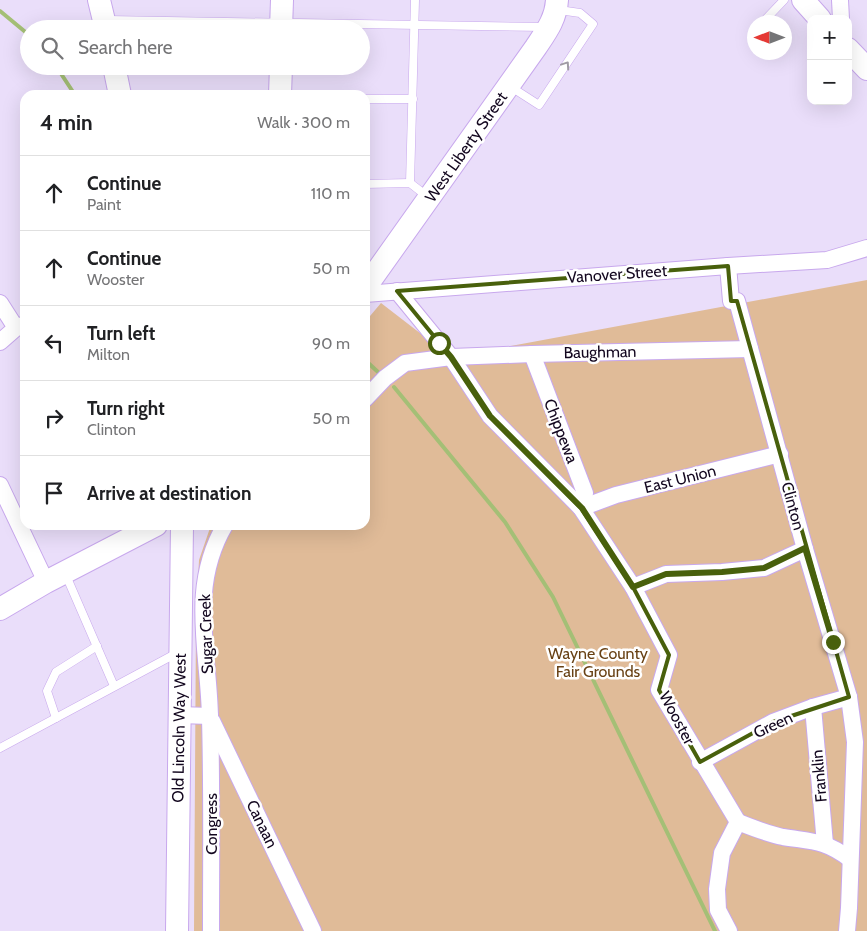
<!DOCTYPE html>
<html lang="en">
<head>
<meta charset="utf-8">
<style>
  :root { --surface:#fff; --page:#f6f6f6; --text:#202124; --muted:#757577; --line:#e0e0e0 }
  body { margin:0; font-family:Cabin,sans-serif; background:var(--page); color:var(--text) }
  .controls { position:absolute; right:15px; top:15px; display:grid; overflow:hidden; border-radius:10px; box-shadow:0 5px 20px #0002 }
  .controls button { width:45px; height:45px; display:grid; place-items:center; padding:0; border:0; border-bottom:1px solid var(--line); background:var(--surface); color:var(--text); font:25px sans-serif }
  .compass { position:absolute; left:747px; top:15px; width:45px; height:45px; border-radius:50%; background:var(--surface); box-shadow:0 5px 20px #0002; rotate:270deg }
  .stop { position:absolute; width:15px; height:15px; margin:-11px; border:4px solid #48600c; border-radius:50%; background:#fff }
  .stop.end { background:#48600c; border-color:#fff; box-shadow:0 1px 5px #0008 }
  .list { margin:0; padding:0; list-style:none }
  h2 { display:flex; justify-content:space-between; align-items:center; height:65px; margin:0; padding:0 20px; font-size:21px }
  h2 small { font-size:16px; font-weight:400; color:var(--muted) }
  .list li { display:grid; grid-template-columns:32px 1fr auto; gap:15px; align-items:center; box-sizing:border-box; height:75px; padding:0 20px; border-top:1px solid var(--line) }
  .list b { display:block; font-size:19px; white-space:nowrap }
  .list p { margin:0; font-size:16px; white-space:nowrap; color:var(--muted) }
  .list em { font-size:16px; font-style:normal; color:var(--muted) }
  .icon { flex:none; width:28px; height:28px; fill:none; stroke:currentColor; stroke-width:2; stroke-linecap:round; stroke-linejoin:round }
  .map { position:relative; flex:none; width:867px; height:931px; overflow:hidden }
  .search { position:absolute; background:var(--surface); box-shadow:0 5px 20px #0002; left:20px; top:20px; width:350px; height:55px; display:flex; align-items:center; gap:12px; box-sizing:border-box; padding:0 18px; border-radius:28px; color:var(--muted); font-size:19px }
  .panel { position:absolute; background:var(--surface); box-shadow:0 5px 20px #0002; left:20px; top:90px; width:350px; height:440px; border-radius:15px }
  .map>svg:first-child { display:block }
</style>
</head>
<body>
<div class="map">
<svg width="867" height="931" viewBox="0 0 867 931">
  <rect width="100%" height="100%" fill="#eadefa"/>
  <!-- green -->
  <polygon fill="#e0bb98" points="867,280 867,931 194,931 196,620 199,560 211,525 365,525 365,322 381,303 451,357"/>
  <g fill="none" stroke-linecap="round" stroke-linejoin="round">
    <!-- stream -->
    <g stroke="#a4bf76" stroke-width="4">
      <polyline points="0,11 29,35"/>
      <polyline points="56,66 75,95"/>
      <polyline points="365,360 378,372"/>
      <polyline points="394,387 505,522 553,597 715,931"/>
    </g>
    <defs>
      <g id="lane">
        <polyline points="107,20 545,27"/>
        <polyline points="763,22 784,0"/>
        <polyline points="511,87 539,105 593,24 580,13 559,10"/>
        <polyline points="365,99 413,99"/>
        <polyline points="410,183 415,0"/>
        <polyline points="365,184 410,183 428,197"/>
        <polyline points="65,573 114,686"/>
        <polyline points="56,718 47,691 56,672 97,646"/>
        <polyline points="0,748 177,653"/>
      </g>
      <g id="street">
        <polyline points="840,0 841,19"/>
        <polyline points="728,266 731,301 737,301 805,549 849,697 855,742 849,908 847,931"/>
        <polyline points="397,291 451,357 490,416 581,508 633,587 669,655 659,690 738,822"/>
        <polyline points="365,294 728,266 827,260 867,248"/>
        <polyline points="0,303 16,328"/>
        <polyline points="0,342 16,328 25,324"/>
        <polyline points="532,354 585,493 581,508"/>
        <polyline points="365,399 385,378 405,363 451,357 532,354 750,349"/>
        <polyline points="0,485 46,582"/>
        <polyline points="581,508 616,495 780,454"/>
        <polyline points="633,587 666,574 722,572 764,568 805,549"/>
        <polyline points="813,707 825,844"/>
        <polyline points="179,715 210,716"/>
        <polyline points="212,721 313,931"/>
        <polyline points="700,762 773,722 813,707 849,697"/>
        <path d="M 738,822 C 753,828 768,834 783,837 C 814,842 824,840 850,859"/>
        <path d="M 211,931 C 211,860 212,789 210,718 C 209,651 188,588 225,525"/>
        <polyline points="729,931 718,910 717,889 722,853 738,822"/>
      </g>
      <g id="secondary">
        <polyline points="99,0 106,29"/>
        <polyline points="803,0 820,19"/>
        <polyline points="281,29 282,0"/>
        <polyline points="848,49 867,69"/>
        <polyline points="114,66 120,95"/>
        <polyline points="280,95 281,66"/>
        <path d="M 365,288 L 536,47 C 546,32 556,19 557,0"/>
        <polyline points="0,609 46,582 156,525"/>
        <polyline points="177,931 182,525"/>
      </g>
    </defs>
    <!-- lane casing -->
    <use href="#lane" stroke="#c8a8ed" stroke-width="9"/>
    <!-- street casing -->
    <use href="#street" stroke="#c8a8ed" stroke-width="18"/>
    <!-- secondary casing -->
    <use href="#secondary" stroke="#c8a8ed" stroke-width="24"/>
    <!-- lane -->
    <use href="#lane" stroke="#fff" stroke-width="8"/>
    <!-- street -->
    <use href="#street" stroke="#fff" stroke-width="16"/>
    <!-- secondary -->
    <use href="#secondary" stroke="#fff" stroke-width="22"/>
  </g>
  <!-- one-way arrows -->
  <defs><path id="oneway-chevron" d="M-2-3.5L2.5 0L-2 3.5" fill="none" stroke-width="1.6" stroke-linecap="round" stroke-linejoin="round" transform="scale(1.25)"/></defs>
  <use stroke="#a09ba5" href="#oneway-chevron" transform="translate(566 65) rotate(-56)"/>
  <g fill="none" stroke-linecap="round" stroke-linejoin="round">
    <!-- route -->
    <polyline stroke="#48600c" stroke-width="6" points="439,343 451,357 490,416 582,508 633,587 666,574 722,572 764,568 805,548 833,642"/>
  </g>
  <!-- marked area -->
  <path fill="none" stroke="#48600c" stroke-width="4" stroke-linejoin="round" d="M 728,266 L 731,301 L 737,301 L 849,697 L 773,722 L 700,762 L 659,690 L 669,655 L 633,587 L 581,508 L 490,416 L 451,357 L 397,291 Z"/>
  <g text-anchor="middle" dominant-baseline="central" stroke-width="5" stroke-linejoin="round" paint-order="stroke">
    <!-- street labels -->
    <g font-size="16" fill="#12061e" stroke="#fff">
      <text transform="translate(466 147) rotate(-55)">West Liberty Street</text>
      <text transform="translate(617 274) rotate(-4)">Vanover Street</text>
      <text transform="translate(600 352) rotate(-1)">Baughman</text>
      <text transform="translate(561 431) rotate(69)">Chippewa</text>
      <text transform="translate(680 479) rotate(-14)">East Union</text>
      <text transform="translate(793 506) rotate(75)">Clinton</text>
      <text transform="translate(206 634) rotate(-92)">Sugar Creek</text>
      <text transform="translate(677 718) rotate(62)">Wooster</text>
      <text transform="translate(773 725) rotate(-25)">Green</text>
      <text transform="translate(179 728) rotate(-89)">Old Lincoln Way West</text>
      <text transform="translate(819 776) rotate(-95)">Franklin</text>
      <text transform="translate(211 824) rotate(-90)">Congress</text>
      <text transform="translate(262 824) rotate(64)">Canaan</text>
    </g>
    <!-- park labels -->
    <g font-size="16" fill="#684114" stroke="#fff">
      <text x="598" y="653">Wayne County<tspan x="598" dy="18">Fair Grounds</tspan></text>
    </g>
  </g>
</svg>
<div class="controls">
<button>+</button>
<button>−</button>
</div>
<svg class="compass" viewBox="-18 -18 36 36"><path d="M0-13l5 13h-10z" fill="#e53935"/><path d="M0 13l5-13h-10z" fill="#757577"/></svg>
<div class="stop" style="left:439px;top:343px"></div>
<div class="stop end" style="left:833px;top:642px"></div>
<div class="search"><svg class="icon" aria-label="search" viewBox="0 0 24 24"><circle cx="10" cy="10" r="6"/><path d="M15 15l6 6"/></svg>Search here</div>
<section class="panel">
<h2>4 min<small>Walk · 300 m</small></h2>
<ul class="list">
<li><svg class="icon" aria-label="ahead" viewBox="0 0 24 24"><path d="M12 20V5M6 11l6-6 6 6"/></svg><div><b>Continue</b><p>Paint</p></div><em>110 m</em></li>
<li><svg class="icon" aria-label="ahead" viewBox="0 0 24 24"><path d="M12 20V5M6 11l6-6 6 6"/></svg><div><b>Continue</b><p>Wooster</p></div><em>50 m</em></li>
<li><svg class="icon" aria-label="left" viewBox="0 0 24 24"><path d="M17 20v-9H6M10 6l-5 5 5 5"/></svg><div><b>Turn left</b><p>Milton</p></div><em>90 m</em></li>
<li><svg class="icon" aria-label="right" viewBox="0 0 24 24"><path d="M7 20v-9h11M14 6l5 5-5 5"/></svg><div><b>Turn right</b><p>Clinton</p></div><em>50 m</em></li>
<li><svg class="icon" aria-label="arrive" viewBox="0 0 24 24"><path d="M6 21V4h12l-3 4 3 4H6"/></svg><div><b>Arrive at destination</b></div></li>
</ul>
</section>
</div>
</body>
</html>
